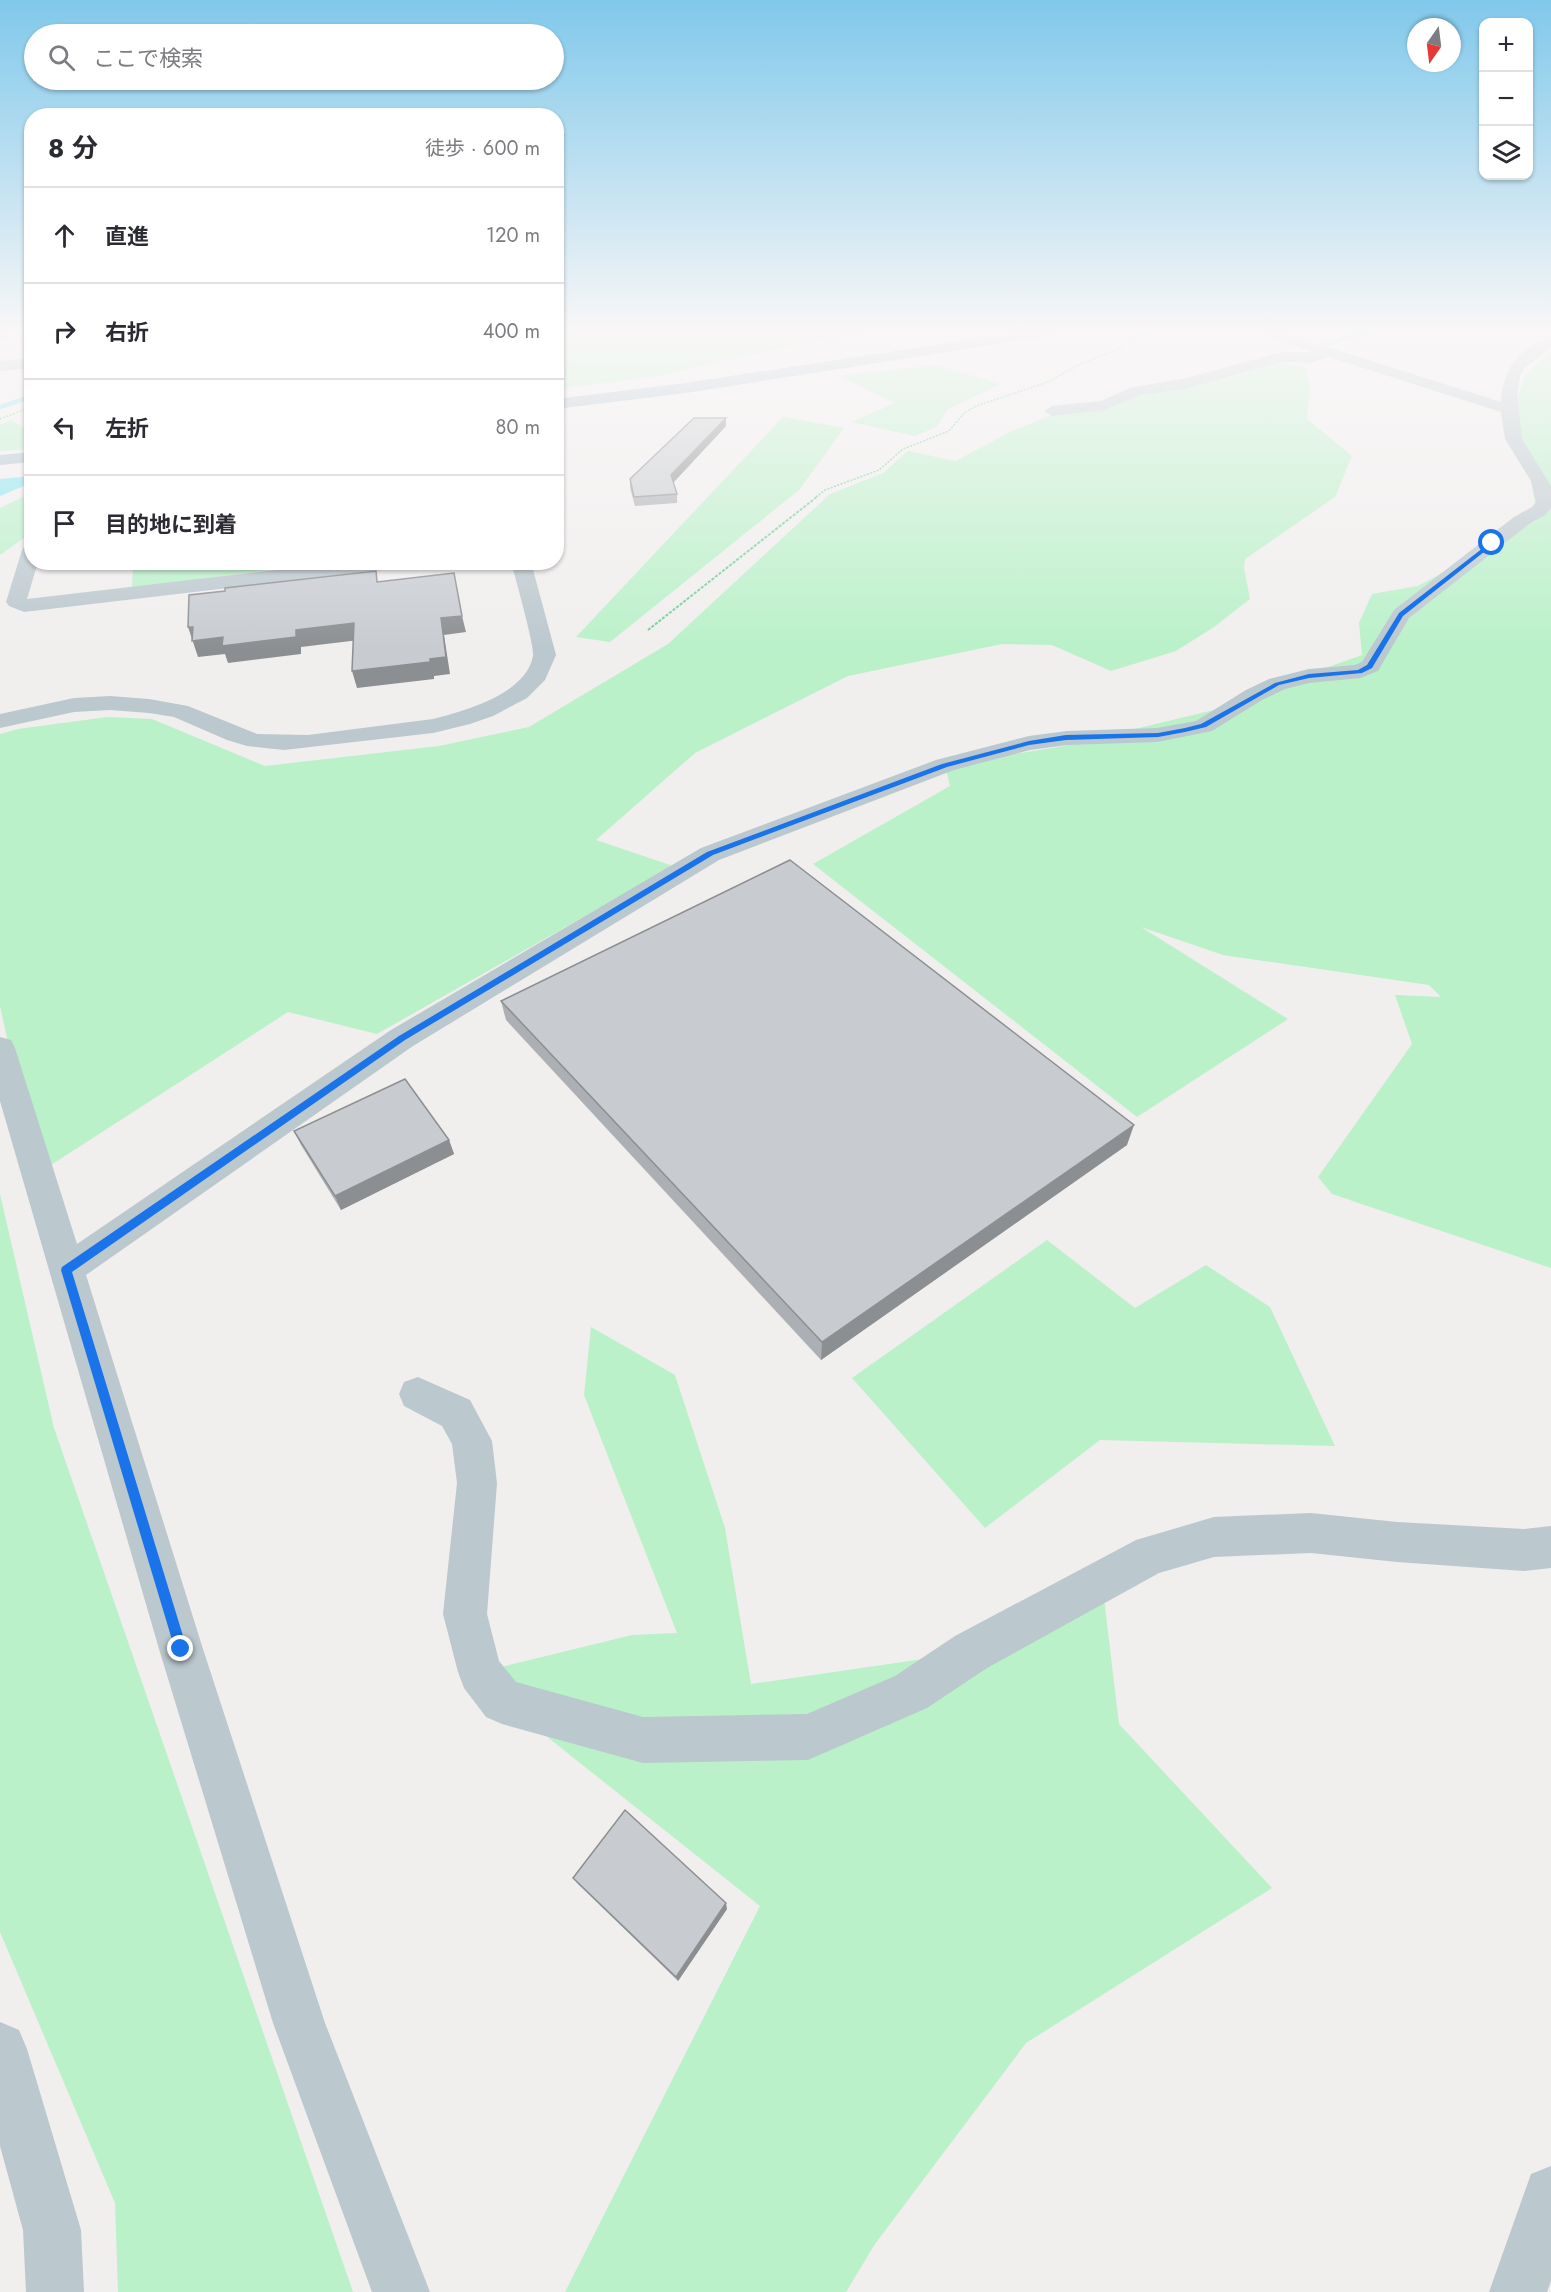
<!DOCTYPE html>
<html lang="ja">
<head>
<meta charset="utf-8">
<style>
  :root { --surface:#fff; --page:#f7f7f7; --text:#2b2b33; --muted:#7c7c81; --line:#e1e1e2 }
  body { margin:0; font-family:Jost,"Noto Sans JP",sans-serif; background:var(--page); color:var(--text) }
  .controls { position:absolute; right:18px; top:18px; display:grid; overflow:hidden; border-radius:12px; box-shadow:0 2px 4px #0004 }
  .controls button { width:54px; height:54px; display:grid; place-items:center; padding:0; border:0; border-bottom:2px solid var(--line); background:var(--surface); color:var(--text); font:30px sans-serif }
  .compass { position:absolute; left:1407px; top:18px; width:54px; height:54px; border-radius:50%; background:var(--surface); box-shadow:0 2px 4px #0004; rotate:194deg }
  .stop { position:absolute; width:18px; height:18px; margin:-14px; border:4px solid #1a73e8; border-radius:50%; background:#fff }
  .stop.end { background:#1a73e8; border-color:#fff; box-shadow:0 2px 6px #0008 }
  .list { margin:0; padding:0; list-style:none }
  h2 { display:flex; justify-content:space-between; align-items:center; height:78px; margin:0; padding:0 24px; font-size:26px }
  h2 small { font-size:20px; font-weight:400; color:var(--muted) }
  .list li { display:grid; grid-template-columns:39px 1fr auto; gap:18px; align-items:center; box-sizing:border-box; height:96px; padding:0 24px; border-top:2px solid var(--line) }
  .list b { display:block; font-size:22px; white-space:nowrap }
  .list em { font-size:20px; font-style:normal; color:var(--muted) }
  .icon { flex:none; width:33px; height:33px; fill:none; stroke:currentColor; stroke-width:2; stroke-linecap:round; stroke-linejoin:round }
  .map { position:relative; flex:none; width:1551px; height:2292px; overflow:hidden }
  .search { position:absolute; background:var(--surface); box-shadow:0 2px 4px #0004; left:24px; top:24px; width:540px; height:66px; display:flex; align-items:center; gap:15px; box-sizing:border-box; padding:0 21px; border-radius:33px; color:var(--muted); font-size:22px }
  .panel { position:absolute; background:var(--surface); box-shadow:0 2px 4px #0004; left:24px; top:108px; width:540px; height:462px; border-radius:24px }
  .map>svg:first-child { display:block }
</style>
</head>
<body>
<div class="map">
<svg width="1551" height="2292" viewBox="0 0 1551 2292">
  <rect width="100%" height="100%" fill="#f1eeee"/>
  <!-- green -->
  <g fill="#baf1c9">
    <polygon points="556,328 956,328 822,339 652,377 557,389"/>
    <polygon points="1551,351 1551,1268 1332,1194 1318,1177 1412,1044 1395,995 1441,997 1429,985 1223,955 1141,927 1288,1019 1137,1117 813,864 950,786 945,765 1064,746 1239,704 1264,690 1362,655 1359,623 1372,594 1418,586 1538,520 1528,464 1510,419 1525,375"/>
    <polygon points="1282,363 1306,367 1310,387 1307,419 1352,456 1335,497 1245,559 1244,568 1250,599 1214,627 1176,651 1111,671 1052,645 1002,644 848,676 695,753 596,840 673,866 377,1034 288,1012 37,1174 0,1006 0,734 18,729 108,717 152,719 265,766 439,746 529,727 668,644 830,494 883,473 908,451 956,461 1008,433 1046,417 1105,409 1143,393 1223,379"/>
    <polygon points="935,365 1001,384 948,409 936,427 915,436 851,422 895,403 839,376"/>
    <polygon points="783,417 844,428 799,490 610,642 576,637"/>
    <polygon points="11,420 31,432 31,449 0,451 0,425"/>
    <polygon points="31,493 31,533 0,555 0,508"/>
    <polygon points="133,563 323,563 132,588"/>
    <polygon points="0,1194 54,1428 353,2292 118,2292 115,2203 0,1932"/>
    <polygon points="1047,1240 1135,1308 1206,1265 1270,1307 1335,1446 1100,1440 985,1528 852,1378"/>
    <polygon points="591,1327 675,1375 725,1528 751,1684 971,1652 1102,1581 1119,1724 1272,1888 1026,2043 875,2244 846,2292 565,2292 760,1906 502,1701 480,1672 632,1635 677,1633 584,1395"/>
  </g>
  <!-- water -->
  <polygon fill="#85e5f0" points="31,476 31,483 0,496 0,479"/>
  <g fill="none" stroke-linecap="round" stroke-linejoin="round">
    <!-- stream -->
    <g stroke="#85e5f0" stroke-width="4.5">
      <polyline points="1322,346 1376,328"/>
      <polyline points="0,407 24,399 32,393"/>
    </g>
    <!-- path-far1 -->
    <g stroke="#70d097" stroke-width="1.5" stroke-dasharray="2 1.5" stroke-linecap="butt">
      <polyline points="0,419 32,407"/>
      <polyline points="816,497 825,490 879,470 903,449 949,431 964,413 976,406 1048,382 1076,366 1113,351 1139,335 1174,328"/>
    </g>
    <!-- path -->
    <polyline stroke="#70d097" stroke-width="2" stroke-dasharray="3 1.5" stroke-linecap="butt" points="648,630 818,496"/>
    <!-- minor -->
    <g fill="#bbc8ce" fill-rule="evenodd">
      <polygon points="3,328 19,328 5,340 0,341 0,330"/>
      <path d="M 1247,328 L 1268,328 L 1501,402 C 1502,371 1520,345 1551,338 L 1551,348 L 1524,368 L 1520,376 L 1517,396 L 1522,439 L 1551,486 L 1551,508 L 1545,515 L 1528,525 L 1409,618 L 1378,671 L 1360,678 L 1309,683 L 1285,689 L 1262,700 L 1212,731 L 1157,742 L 1067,745 L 1030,750 L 954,770 L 719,860 L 413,1046 L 86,1275 L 203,1649 L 325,2023 L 430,2292 L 372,2292 L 273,2023 L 159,1649 L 0,1101 L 0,1037 L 11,1040 L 15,1048 L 77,1244 L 391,1030 L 701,848 L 936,760 L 1029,736 L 1067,731 L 1157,728 L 1196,721 L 1246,690 L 1269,679 L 1309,669 L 1355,665 L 1362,662 L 1394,610 L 1514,517 L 1532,507 L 1536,502 L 1531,481 L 1505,439 L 1501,412 L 1329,357 L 1309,363 L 1283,362 L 1188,388 L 1140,395 L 1104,410 L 1052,416 L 1044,411 L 1052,406 L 1101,401 L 1130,388 L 1187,378 L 1282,352 L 1313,352 L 1249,331 Z"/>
      <polygon points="32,358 32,368 0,371 0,361"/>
      <polygon points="32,544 32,562 38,562 27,599 343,562 408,562 405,566 398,568 24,612 9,606 6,602 22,550 25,546"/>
      <path d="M 511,562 L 531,562 L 556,655 L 545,680 L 527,698 L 493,716 L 470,724 L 433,733 L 284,750 L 247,746 L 227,740 L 174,717 L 149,713 L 110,710 L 74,712 L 0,728 L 0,714 L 74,698 L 110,696 L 149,699 L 188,706 L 257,734 L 308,735 L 433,719 C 465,711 526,694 533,656 C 535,647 515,577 511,562 Z"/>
      <polygon points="418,1377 470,1400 492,1441 497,1483 487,1614 499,1661 516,1682 643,1717 807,1714 895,1676 955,1636 1136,1540 1214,1517 1311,1513 1397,1522 1524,1529 1551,1526 1551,1568 1524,1571 1397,1562 1311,1553 1214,1557 1159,1573 987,1668 927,1708 808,1760 643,1763 502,1724 486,1717 464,1688 458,1672 443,1614 457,1483 452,1444 442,1426 404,1406 399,1394 404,1382"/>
      <polygon points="0,2022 19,2030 27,2049 81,2230 84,2292 26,2292 23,2230 0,2146"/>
      <polygon points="1551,2166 1551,2281 1547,2292 1489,2292 1531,2174"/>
    </g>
    <!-- major -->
    <g fill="#acc1cf" fill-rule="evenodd">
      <polygon points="1046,328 1080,328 1073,332 686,393 556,409 556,399 686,383"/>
      <polygon points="32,452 32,462 0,465 0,455"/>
    </g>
  </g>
  <!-- wall -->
  <g fill="#acafb4">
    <polygon points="726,426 673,483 677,494 677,503 635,506 630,488 630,479"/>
    <polygon points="501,1001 1127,1145 821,1360 506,1020"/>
    <polygon points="294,1131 449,1140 454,1154 341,1210 301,1145"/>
    <polygon points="573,1878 727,1909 678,1981 578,1884"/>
  </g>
  <!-- shaded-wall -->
  <g fill="#8c8f92">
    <polygon points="726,418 726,426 672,484 671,475"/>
    <polygon points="462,616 466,632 444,635 450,674 434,676 434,679 357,688 352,671 430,659 441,618"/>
    <polygon points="354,623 359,640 301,647 301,654 228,663 225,654 198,657 188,627 193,627 223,637"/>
    <polygon points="1134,1125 1127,1145 821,1360 822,1342"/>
    <polygon points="449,1140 454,1154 341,1210 335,1196"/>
    <polygon points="726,1903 727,1909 678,1981 676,1977"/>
  </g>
  <!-- building -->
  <g fill="#c8ccd1" stroke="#8c8f92" stroke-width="1.5">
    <polygon points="694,418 726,418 671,475 677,494 634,497 630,479"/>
    <polygon points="376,571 377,582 454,573 462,616 441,618 446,657 430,659 430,662 352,671 354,623 296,630 296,637 222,646 223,637 192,641 193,627 188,627 189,595 225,591 225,588"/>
    <polygon points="790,860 1134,1125 822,1342 501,1001"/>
    <polygon points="405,1079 449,1140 335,1196 294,1131"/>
    <polygon points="625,1810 726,1903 676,1977 573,1878"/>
  </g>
  <!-- sky -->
  <linearGradient id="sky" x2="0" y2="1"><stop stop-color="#80c8eb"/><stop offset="0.51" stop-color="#f9f7f7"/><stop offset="1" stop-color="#f9f7f7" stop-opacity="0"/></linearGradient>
  <rect width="1551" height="649" fill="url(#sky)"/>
  <!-- route -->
  <polygon fill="#1a73e8" points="1492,541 1494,544 1403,616 1372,668 1362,673 1309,678 1279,685 1206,727 1185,732 1158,737 1066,740 1029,745 947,767 713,855 405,1040 72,1272 187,1649 185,1653 181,1655 176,1653 61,1270 62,1267 399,1036 707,852 942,764 1029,741 1066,735 1158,733 1185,728 1201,724 1275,683 1309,674 1358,670 1367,665 1399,613"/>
</svg>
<div class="controls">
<button>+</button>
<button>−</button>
<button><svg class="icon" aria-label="layers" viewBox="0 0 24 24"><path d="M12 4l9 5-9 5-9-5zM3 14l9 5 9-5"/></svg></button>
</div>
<svg class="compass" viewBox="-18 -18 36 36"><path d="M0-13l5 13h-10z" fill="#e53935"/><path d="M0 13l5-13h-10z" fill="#7c7c81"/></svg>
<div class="stop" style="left:1492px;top:543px"></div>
<div class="stop end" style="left:181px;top:1649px"></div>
<div class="search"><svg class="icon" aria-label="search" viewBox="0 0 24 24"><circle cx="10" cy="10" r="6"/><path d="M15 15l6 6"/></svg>ここで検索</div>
<section class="panel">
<h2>8 分<small>徒歩 · 600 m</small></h2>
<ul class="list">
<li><svg class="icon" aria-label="ahead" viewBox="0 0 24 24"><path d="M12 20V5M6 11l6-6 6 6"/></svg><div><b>直進</b></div><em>120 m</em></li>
<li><svg class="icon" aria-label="right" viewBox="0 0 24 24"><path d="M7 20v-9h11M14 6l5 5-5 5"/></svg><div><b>右折</b></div><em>400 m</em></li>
<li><svg class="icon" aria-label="left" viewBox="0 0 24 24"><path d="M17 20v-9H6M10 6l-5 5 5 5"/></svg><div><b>左折</b></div><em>80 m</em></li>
<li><svg class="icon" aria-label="arrive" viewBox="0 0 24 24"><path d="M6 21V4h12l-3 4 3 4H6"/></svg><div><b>目的地に到着</b></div></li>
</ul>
</section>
</div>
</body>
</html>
